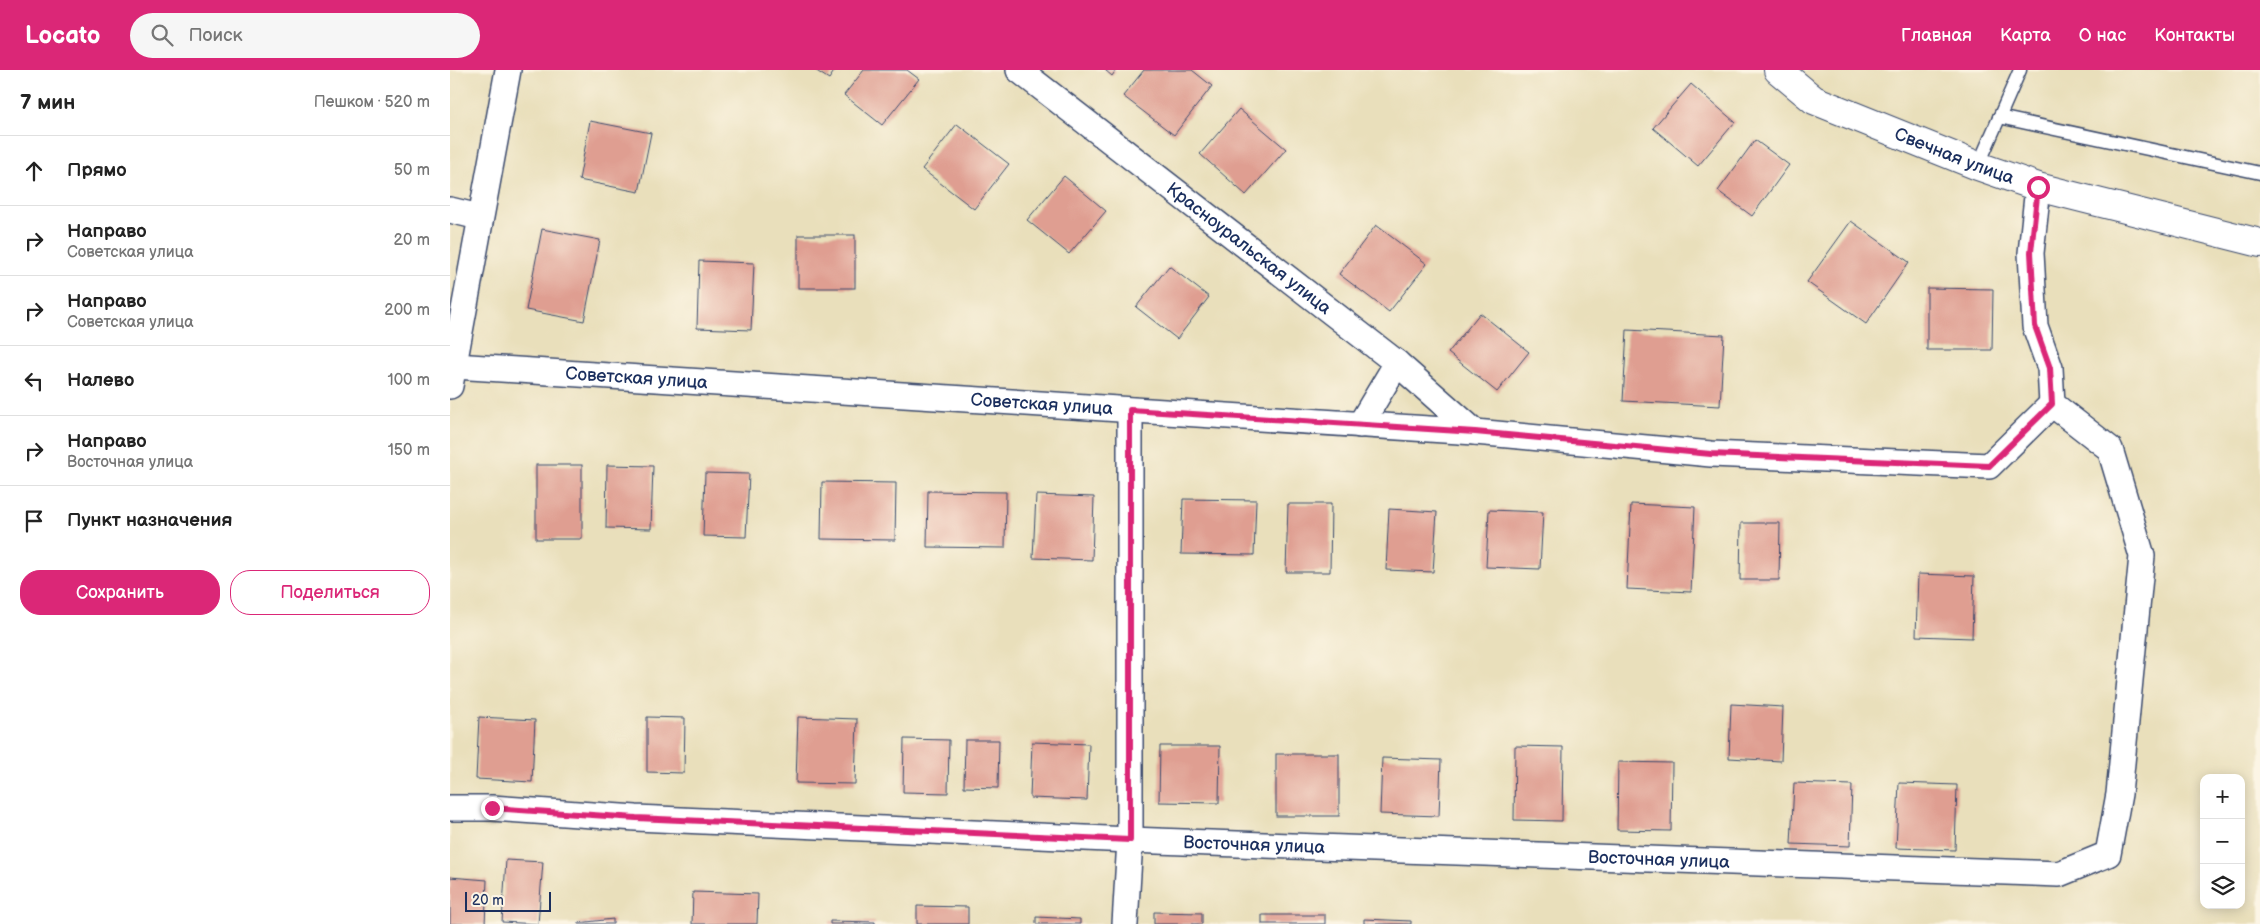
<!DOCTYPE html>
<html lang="ru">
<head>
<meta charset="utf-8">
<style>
  :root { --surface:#fff; --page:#f6f6f6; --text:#222; --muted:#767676; --line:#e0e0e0; --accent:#db2777 }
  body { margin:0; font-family:"Balsamiq Sans",sans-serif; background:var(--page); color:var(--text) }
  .controls { position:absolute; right:15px; bottom:15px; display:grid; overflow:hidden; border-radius:10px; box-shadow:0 2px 12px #0003 }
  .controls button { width:45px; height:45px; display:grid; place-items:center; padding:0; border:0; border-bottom:1px solid var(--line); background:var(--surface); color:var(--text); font:25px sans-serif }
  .scale { position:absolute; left:15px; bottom:12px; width:86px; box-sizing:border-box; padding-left:5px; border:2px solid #1b2f5e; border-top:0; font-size:14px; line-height:18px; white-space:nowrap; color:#1b2f5e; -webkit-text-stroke:4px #fcf5e5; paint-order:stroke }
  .stop { position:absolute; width:15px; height:15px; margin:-11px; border:4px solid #db2777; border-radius:50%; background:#fff }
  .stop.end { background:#db2777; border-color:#fff; box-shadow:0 1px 5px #0008 }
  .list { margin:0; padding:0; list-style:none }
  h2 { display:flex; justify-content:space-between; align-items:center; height:65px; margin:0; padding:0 20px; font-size:21px }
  h2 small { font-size:16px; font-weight:400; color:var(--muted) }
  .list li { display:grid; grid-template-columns:32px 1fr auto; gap:15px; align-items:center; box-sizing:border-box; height:70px; padding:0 20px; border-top:1px solid var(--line) }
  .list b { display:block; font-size:19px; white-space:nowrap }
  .list p { margin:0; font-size:16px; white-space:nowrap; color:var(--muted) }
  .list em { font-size:16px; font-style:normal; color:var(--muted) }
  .actions { display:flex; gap:10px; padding:15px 20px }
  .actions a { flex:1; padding:11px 0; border:1px solid var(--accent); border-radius:20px; text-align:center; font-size:18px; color:var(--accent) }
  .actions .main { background:var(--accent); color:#fff }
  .icon { flex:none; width:28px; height:28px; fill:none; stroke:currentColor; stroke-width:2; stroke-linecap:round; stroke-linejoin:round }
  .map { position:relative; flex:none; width:1810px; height:854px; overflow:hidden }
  header { display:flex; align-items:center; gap:30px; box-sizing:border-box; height:70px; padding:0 25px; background:var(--accent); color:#fff }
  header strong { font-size:24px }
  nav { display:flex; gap:28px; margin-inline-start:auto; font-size:18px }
  .search { width:350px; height:45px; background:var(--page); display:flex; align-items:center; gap:12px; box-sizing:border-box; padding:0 18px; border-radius:28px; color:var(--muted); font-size:19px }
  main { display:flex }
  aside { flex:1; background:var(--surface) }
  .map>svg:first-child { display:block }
</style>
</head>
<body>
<header>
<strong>Locato</strong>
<div class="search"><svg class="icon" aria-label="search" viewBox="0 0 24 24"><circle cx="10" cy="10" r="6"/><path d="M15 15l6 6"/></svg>Поиск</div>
<nav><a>Главная</a><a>Карта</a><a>О нас</a><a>Контакты</a></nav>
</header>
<main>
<aside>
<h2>7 мин<small>Пешком · 520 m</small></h2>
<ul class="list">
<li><svg class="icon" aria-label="ahead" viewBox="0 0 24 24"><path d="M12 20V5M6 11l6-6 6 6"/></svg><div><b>Прямо</b></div><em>50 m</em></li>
<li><svg class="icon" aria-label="right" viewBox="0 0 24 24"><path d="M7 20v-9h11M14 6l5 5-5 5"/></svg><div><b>Направо</b><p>Советская улица</p></div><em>20 m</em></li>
<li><svg class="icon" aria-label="right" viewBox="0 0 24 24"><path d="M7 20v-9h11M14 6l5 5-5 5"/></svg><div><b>Направо</b><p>Советская улица</p></div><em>200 m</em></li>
<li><svg class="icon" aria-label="left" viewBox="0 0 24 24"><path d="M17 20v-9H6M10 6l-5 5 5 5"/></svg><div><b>Налево</b></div><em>100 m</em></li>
<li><svg class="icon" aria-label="right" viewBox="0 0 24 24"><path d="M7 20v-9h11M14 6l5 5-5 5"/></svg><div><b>Направо</b><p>Восточная улица</p></div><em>150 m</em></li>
<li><svg class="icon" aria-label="arrive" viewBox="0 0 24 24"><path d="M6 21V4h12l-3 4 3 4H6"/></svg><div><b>Пункт назначения</b></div></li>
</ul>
<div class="actions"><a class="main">Сохранить</a><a>Поделиться</a></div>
</aside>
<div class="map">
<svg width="1810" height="854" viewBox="0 0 1810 854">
  <rect width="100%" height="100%" fill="#fcf5e5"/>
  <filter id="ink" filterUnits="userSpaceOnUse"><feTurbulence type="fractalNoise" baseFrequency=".02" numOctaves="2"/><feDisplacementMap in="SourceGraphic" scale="10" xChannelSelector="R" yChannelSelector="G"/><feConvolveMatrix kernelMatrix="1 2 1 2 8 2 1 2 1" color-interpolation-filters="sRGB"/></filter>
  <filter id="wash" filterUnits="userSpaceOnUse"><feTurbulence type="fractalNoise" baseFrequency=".0096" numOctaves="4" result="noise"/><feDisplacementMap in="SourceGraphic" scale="20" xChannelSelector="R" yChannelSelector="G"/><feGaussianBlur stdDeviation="1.12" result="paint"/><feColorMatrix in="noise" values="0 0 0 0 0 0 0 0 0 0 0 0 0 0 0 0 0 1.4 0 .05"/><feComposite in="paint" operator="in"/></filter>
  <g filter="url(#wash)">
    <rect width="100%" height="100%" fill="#e9dfbb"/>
    <g id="blocks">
      <!-- building -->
      <g fill="#df9e91">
        <polygon points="365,0 385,0 379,9"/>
        <polygon points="414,0 457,0 469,9 432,55 394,25"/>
        <polygon points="655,0 666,0 662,6"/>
        <polygon points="694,0 742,0 762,16 724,65 673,26"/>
        <polygon points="1241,14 1285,52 1248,96 1203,58"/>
        <polygon points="789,39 836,79 796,125 750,84"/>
        <polygon points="140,51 201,63 189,122 129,110"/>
        <polygon points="507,54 559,94 524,139 472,99"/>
        <polygon points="1305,70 1339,95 1302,146 1268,121"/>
        <polygon points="614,106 656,141 619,184 577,150"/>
        <polygon points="1401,151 1459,192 1416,254 1357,212"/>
        <polygon points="926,155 977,194 939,242 889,204"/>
        <polygon points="92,159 150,170 134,251 76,240"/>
        <rect x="348" y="165" width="57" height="53"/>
        <polygon points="249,191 304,193 301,260 247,258"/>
        <polygon points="719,196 759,227 727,269 686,237"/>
        <polygon points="1477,218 1543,219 1542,280 1477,280"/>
        <polygon points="1030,243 1079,282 1047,322 998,283"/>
        <polygon points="1177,260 1274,265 1270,336 1173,331"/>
        <rect x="86" y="395" width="46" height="74"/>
        <polygon points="157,395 203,396 201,459 156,458"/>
        <polygon points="255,403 299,404 296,467 253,466"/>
        <polygon points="372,412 446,413 445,470 371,469"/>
        <polygon points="478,421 556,422 555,478 477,477"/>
        <polygon points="586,425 644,427 642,490 583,488"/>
        <polygon points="733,429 806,430 804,485 731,484"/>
        <polygon points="838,434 881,434 880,502 836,502"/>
        <polygon points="1181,434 1245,437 1241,522 1177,519"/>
        <polygon points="939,439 987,442 983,502 936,500"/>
        <polygon points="1039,440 1093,442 1090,499 1036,497"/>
        <polygon points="1291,453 1330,453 1329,510 1290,510"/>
        <polygon points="1468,504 1524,506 1522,568 1466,566"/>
        <polygon points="1281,634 1333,637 1331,691 1279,688"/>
        <polygon points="29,647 85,650 82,712 26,709"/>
        <polygon points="197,647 235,648 234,703 197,702"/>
        <polygon points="348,647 407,649 405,714 346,713"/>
        <polygon points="454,669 499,670 498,723 453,722"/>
        <polygon points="515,670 549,670 548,718 514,717"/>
        <polygon points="582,672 639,674 637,730 580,728"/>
        <polygon points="710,676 770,676 769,733 709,732"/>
        <polygon points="1065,676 1113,677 1112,751 1064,750"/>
        <rect x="826" y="684" width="63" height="62"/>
        <polygon points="932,688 991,690 989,746 930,744"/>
        <polygon points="1168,692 1222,693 1221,761 1167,760"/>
        <polygon points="1344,713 1402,715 1400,776 1341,774"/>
        <polygon points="1449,713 1507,715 1505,780 1446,778"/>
        <polygon points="56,790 93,792 88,854 52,852"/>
        <polygon points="0,807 37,810 35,854 0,854"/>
        <polygon points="243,822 308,824 307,854 242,854"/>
        <polygon points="467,836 518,837 518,854 467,854"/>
        <polygon points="704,842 752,843 752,854 704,854"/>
        <rect x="812" y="845" width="63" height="9"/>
        <polygon points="586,847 630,849 630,854 586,854"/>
        <polygon points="163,849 163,854 128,854 128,853"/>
        <polygon points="914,849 961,851 961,854 914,854"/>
        <polygon points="380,851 425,852 425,854 380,854"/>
      </g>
    </g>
  </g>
  <g filter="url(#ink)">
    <use href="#blocks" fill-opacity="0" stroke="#3a496c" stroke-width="1"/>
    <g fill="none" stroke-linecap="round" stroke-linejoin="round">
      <defs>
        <g id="service">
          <polyline points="1549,47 1810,103"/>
          <polyline points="1528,96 1570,0"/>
        </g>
        <g id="minor">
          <path id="s1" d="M 569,0 L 947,293 L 1025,362"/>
          <polyline points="0,140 29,147"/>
          <path id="s2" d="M 5,296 L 1025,362 L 1261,384 L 1539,396 L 1602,334"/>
          <polyline points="0,316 58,0"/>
          <polyline points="910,355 947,293"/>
          <path id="s3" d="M 0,738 L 42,738 L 186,748 L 680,770 L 1609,804 L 1658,784 L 1669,724 L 1692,486 L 1660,379 L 1602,334 L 1600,298 L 1585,256 L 1581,183 L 1588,117"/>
          <polyline points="675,854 680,770 680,341"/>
        </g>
        <g id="tertiary">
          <path id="s4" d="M 1328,0 L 1364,30 L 1528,96 L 1588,117 L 1810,173"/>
        </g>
      </defs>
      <!-- service casing -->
      <use href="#service" stroke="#3a496c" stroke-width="15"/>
      <!-- minor casing -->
      <use href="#minor" stroke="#3a496c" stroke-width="28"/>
      <!-- tertiary casing -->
      <use href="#tertiary" stroke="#3a496c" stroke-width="30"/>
      <!-- service -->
      <use href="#service" stroke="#fff" stroke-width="12"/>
      <!-- minor -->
      <use href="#minor" stroke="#fff" stroke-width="25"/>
      <!-- tertiary -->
      <use href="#tertiary" stroke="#fff" stroke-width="28"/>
    </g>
  </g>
  <g fill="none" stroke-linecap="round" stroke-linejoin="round" filter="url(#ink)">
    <!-- route -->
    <polyline stroke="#db2777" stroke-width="6" points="42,738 186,748 680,770 680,340 1025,362 1261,384 1539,396 1602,334 1600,298 1585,256 1581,182 1588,117"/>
  </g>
  <g text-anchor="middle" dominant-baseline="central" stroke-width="4.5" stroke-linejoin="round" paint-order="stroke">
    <!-- street labels -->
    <g font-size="18" fill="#1b2f5e" stroke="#fcf5e5">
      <text stroke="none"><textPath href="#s4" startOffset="198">Свечная улица</textPath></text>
      <text stroke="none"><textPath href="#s1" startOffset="291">Красноуральская улица</textPath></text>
      <text stroke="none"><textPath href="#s2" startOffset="182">Советская улица</textPath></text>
      <text stroke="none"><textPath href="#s2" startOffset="588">Советская улица</textPath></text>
      <text stroke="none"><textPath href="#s3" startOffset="805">Восточная улица</textPath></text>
      <text stroke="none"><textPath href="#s3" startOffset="1210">Восточная улица</textPath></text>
    </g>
  </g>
</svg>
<div class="controls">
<button>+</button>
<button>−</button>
<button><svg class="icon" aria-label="layers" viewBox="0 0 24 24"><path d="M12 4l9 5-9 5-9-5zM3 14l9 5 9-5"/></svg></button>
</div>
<div class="scale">20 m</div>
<div class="stop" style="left:1588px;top:117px"></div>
<div class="stop end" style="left:42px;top:738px"></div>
</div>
</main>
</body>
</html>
